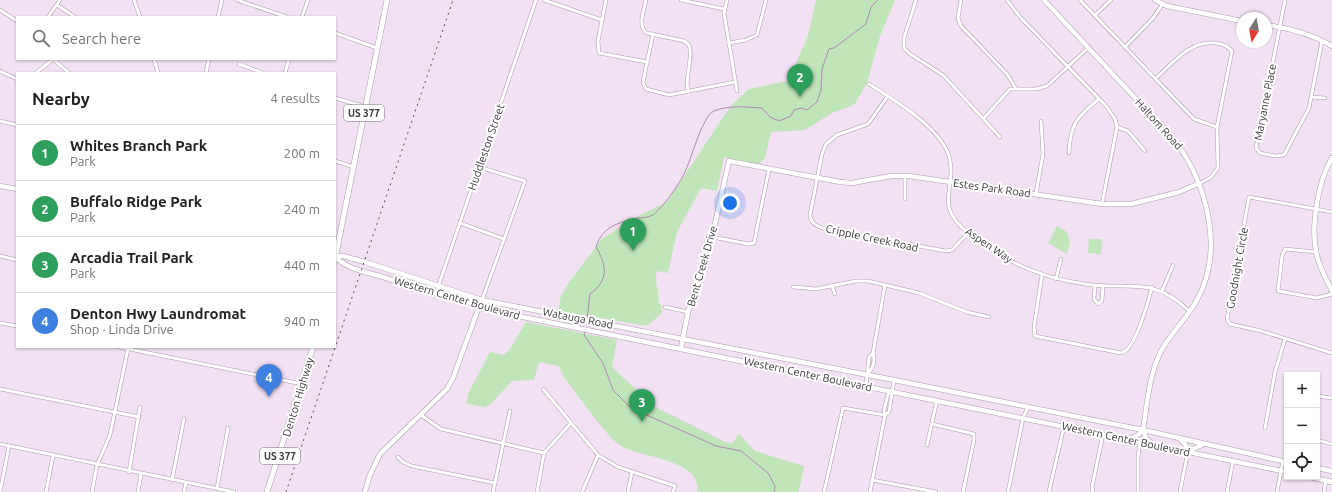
<!DOCTYPE html>
<html lang="en">
<head>
<meta charset="utf-8">
<style>
  :root { --surface:#fff; --page:#f6f6f6; --text:#222; --muted:#767676; --line:#e0e0e0; --accent:#d93025 }
  body { margin:0; font-family:Ubuntu,sans-serif; background:var(--page); color:var(--text) }
  .controls { position:absolute; right:12px; bottom:12px; display:grid; overflow:hidden; border-radius:0px; box-shadow:0 1px 3px #0004 }
  .controls button { width:36px; height:36px; display:grid; place-items:center; padding:0; border:0; border-bottom:1px solid var(--line); background:var(--surface); color:var(--text); font:20px sans-serif }
  .compass { position:absolute; left:1236px; top:12px; width:36px; height:36px; border-radius:50%; background:var(--surface); box-shadow:0 1px 3px #0004; rotate:191deg }
  .you { position:absolute; left:730px; top:203px; width:14px; height:14px; margin:-10px; border:3px solid #fff; border-radius:50%; background:#1a73e8; box-shadow:0 0 0 6px #1a73e833 }
  .badge { display:grid; place-items:center; width:26px; height:26px; border-radius:50%; background:var(--accent); color:#fff; font-size:13px; font-weight:700 }
  .pin { position:absolute; translate:-50% -33px; filter:drop-shadow(0 1px 2px #0008) }
  .pin::after { content:''; position:absolute; top:21px; width:14px; height:12px; background:inherit; clip-path:polygon(0 0,100% 0,50% 100%) }
  .list { margin:0; padding:0; list-style:none }
  h2 { display:flex; justify-content:space-between; align-items:center; height:52px; margin:0; padding:0 16px; font-size:17px }
  h2 small { font-size:13px; font-weight:400; color:var(--muted) }
  .list li { display:grid; grid-template-columns:26px 1fr auto; gap:12px; align-items:center; box-sizing:border-box; height:56px; padding:0 16px; border-top:1px solid var(--line) }
  .list b { display:block; font-size:15px; white-space:nowrap }
  .list p { margin:0; font-size:13px; white-space:nowrap; color:var(--muted) }
  .list em { font-size:13px; font-style:normal; color:var(--muted) }
  .icon { flex:none; width:22px; height:22px; fill:none; stroke:currentColor; stroke-width:2; stroke-linecap:round; stroke-linejoin:round }
  .map { position:relative; flex:none; width:1332px; height:492px; overflow:hidden }
  .search { position:absolute; background:var(--surface); box-shadow:0 1px 3px #0004; left:16px; top:16px; width:320px; height:44px; display:flex; align-items:center; gap:10px; box-sizing:border-box; padding:0 14px; border-radius:0px; color:var(--muted); font-size:15px }
  .panel { position:absolute; background:var(--surface); box-shadow:0 1px 3px #0004; left:16px; top:72px; width:320px; height:276px; border-radius:0px }
  .map>svg:first-child { display:block }
</style>
</head>
<body>
<div class="map">
<svg width="1332" height="492" viewBox="0 0 1332 492">
  <rect width="100%" height="100%" fill="#f2e0f3"/>
  <!-- green -->
  <g fill="#bfe5b9">
    <path d="M 816,0 L 895,0 L 880,36 L 867,83 L 854,105 L 832,113 L 805,130 L 771,132 L 765,158 L 759,164 L 724,157 L 717,191 L 701,188 L 677,232 L 668,273 L 657,271 C 654,286 660,289 658,303 L 661,304 L 662,313 L 647,326 L 558,311 L 561,296 L 570,281 L 602,239 L 636,217 L 667,202 L 730,107 L 749,89 L 788,81 L 808,36 Z"/>
    <polygon points="1057,226 1067,232 1070,242 1067,254 1048,243"/>
    <polygon points="1089,239 1102,239 1101,254 1088,253"/>
    <path d="M 526,322 L 617,340 L 612,367 L 655,407 L 725,442 L 732,444 L 739,434 L 755,451 L 804,466 L 799,492 L 697,492 C 704,461 642,457 623,447 C 607,439 577,393 564,377 L 559,366 L 539,362 L 534,380 L 512,381 L 491,404 L 485,407 L 467,404 L 468,394 L 490,352 L 503,355 L 509,351 Z"/>
  </g>
  <g fill="none" stroke-linecap="round" stroke-linejoin="round">
    <!-- stream -->
    <g stroke="#af89b0" stroke-width="1">
      <path d="M 587,319 L 590,294 C 609,280 607,266 596,247 C 602,227 619,222 638,218 C 643,218 649,217 653,215 C 665,205 677,187 684,174 C 691,161 702,116 714,111 C 728,105 746,107 762,108 L 770,117 L 779,121 L 791,116 L 794,110 L 801,108 L 807,110 L 817,102 L 821,90 L 822,69 L 829,49 L 834,48 L 866,24 L 871,7 L 878,0"/>
      <polyline points="585,332 584,335 603,363 613,390 631,408 716,446 741,451 768,473 775,486 774,492"/>
    </g>
    <defs>
      <g id="street">
        <polyline points="134,0 140,17"/>
        <polyline points="237,0 287,17"/>
        <polyline points="544,0 602,20"/>
        <polyline points="606,0 598,41 599,53 647,62"/>
        <path d="M 646,0 C 644,11 637,26 647,33 L 684,41 L 689,45 C 694,59 684,76 688,91"/>
        <polyline points="681,0 724,9"/>
        <polyline points="727,0 724,13 737,91"/>
        <polyline points="916,0 904,38 904,48 910,54 943,75 1000,137"/>
        <polyline points="961,0 958,18 961,26 1007,74 1015,87"/>
        <polyline points="1007,0 1020,17 1107,107 1115,119 1117,127 1102,204"/>
        <polyline points="1080,0 1194,119 1217,127"/>
        <polyline points="1285,0 1256,148 1260,153 1275,156 1284,155 1309,108 1322,41"/>
        <polyline points="57,5 75,17"/>
        <polyline points="0,10 17,21"/>
        <polyline points="1095,15 1111,0"/>
        <polyline points="48,17 60,0"/>
        <polyline points="218,17 222,0"/>
        <polyline points="302,17 308,0"/>
        <polyline points="335,33 377,48"/>
        <polyline points="653,34 644,77 643,83 646,89 669,95 735,82"/>
        <polyline points="729,43 746,40 757,35 766,0"/>
        <polyline points="1125,47 1153,18 1162,5"/>
        <polyline points="53,59 69,73"/>
        <polyline points="154,59 158,73"/>
        <polyline points="239,64 263,73"/>
        <polyline points="0,71 17,79"/>
        <polyline points="36,73 53,59"/>
        <polyline points="206,73 209,59"/>
        <polyline points="285,73 289,59"/>
        <path d="M 1156,78 C 1173,63 1190,40 1216,43 C 1222,44 1228,46 1232,51 L 1217,127 L 1218,168 L 1210,178 L 1200,183"/>
        <path d="M 869,84 C 893,99 940,127 949,156 C 958,188 932,204 968,233 C 1002,261 1042,278 1085,284 C 1129,291 1153,275 1189,311"/>
        <path d="M 888,96 L 868,124 L 837,135 L 826,144 L 822,154 L 810,215 C 811,224 817,226 825,229 L 946,251 L 952,250 L 968,233"/>
        <polyline points="1312,97 1325,98"/>
        <polyline points="335,98 366,107"/>
        <polyline points="984,118 1010,89 1036,89 1047,86 1088,48"/>
        <polyline points="0,121 17,125"/>
        <polyline points="1117,127 1128,131 1145,151"/>
        <path d="M 1069,153 C 1070,124 1077,117 1099,99"/>
        <polyline points="335,161 354,167"/>
        <polyline points="479,167 525,181 482,300"/>
        <polyline points="1036,194 1043,154 1041,121"/>
        <polyline points="905,199 905,175"/>
        <polyline points="1332,212 1249,197 1227,319 1230,324 1261,331 1332,353"/>
        <polyline points="460,223 504,239"/>
        <polyline points="712,237 749,244 754,243 769,169"/>
        <polyline points="1316,252 1285,249 1282,256 1278,291 1317,298 1332,294"/>
        <polyline points="0,256 17,260"/>
        <path d="M 1042,275 L 1034,327 L 1035,336 L 1121,353 C 1135,351 1149,300 1152,287"/>
        <polyline points="1056,279 1061,259"/>
        <polyline points="1095,285 1094,299 1098,304 1102,301 1103,286"/>
        <polyline points="832,286 835,294"/>
        <polyline points="793,287 816,289 856,281 868,281 919,293 967,312 989,317"/>
        <polyline points="1162,291 1173,265"/>
        <polyline points="436,293 536,0"/>
        <polyline points="665,307 688,312"/>
        <polyline points="0,323 17,326"/>
        <polyline points="119,347 302,384"/>
        <path d="M 869,372 C 874,367 875,359 873,353"/>
        <polyline points="866,386 869,357 873,353 885,285"/>
        <polyline points="0,389 139,417"/>
        <polyline points="543,389 598,455 618,467 675,486 673,492"/>
        <polyline points="1317,396 1332,398"/>
        <polyline points="421,415 441,429 544,453"/>
        <polyline points="885,415 889,412 894,380"/>
        <polyline points="932,424 974,434 974,440 963,492"/>
        <polyline points="1265,428 1275,372 1285,339"/>
        <polyline points="1317,440 1332,444"/>
        <polyline points="0,444 234,492"/>
        <polyline points="927,445 937,400"/>
        <polyline points="398,457 403,462 412,466 495,483"/>
        <polyline points="129,472 140,407"/>
        <polyline points="172,480 184,419"/>
        <polyline points="872,480 936,492"/>
        <polyline points="217,488 228,428"/>
        <polyline points="0,492 9,446"/>
        <polyline points="46,492 53,456"/>
        <polyline points="92,492 97,465 110,435 128,349"/>
        <polyline points="138,492 141,474"/>
        <polyline points="184,492 186,483"/>
        <polyline points="493,492 510,411"/>
        <polyline points="537,492 544,453 571,423"/>
        <polyline points="582,492 598,455"/>
        <polyline points="628,492 632,472"/>
        <polyline points="824,492 843,408 885,415"/>
        <polyline points="870,492 885,415 884,411 888,394 891,392"/>
        <polyline points="1008,492 1023,418 1028,407"/>
        <polyline points="1049,492 1064,426"/>
        <polyline points="1093,492 1092,487 1103,434"/>
        <polyline points="1138,492 1138,457 1140,442"/>
        <polyline points="1180,492 1188,451"/>
        <polyline points="1227,492 1233,461"/>
        <polyline points="1277,492 1283,461"/>
        <polyline points="1324,492 1326,480"/>
      </g>
      <g id="secondary">
        <path d="M 1044,0 L 1177,143 C 1207,186 1224,249 1198,298 C 1188,318 1170,333 1160,353 C 1149,376 1147,405 1143,430 L 1138,435 L 1129,439"/>
        <polyline points="1155,0 1167,6 1242,21"/>
        <path d="M 1266,25 C 1288,28 1313,35 1332,46"/>
        <path d="M 1332,158 C 1318,181 1311,225 1316,251 C 1318,265 1326,279 1332,291"/>
        <polyline points="0,186 17,189"/>
        <path d="M 335,257 C 348,270 372,273 389,279 C 435,293 481,307 528,318 L 1287,472"/>
        <polyline points="335,257 343,256 365,262 482,300 894,380 1143,430 1287,462"/>
        <polyline points="681,348 688,312 696,290 706,250 712,237 729,161 840,182 852,183 891,176 909,176 1102,204 1131,204 1179,192 1200,183"/>
        <polyline points="1143,430 1146,438 1151,443"/>
        <polyline points="1179,438 1185,444 1188,451"/>
        <polyline points="1188,451 1202,445"/>
        <polyline points="1317,468 1332,471"/>
        <polyline points="1310,477 1332,482"/>
        <polyline points="365,492 369,477 380,454 447,389 453,378 480,304"/>
      </g>
      <g id="primary">
        <polyline points="335,259 387,0"/>
        <polyline points="267,492 313,347"/>
      </g>
    </defs>
    <!-- street casing -->
    <use href="#street" stroke="#ac9aac" stroke-width="4"/>
    <!-- secondary casing -->
    <use href="#secondary" stroke="#ac9aac" stroke-width="5.5"/>
    <!-- primary casing -->
    <use href="#primary" stroke="#ac9aac" stroke-width="6"/>
    <!-- street -->
    <use href="#street" stroke="#fff" stroke-width="3"/>
    <!-- secondary -->
    <use href="#secondary" stroke="#fff" stroke-width="4.5"/>
    <!-- primary -->
    <use href="#primary" stroke="#fff" stroke-width="5"/>
    <!-- rail -->
    <polyline stroke="#584f58" stroke-width="1" stroke-dasharray="2 4" stroke-linecap="butt" points="286,492 453,0"/>
  </g>
  <g text-anchor="middle" dominant-baseline="central" stroke-width="4" stroke-linejoin="round" paint-order="stroke">
    <!-- shield labels -->
    <g fill="#fff" stroke="#777277" stroke-width="1">
      <rect x="344" y="105" width="40" height="16" rx="3"/>
      <rect x="260" y="448" width="40" height="16" rx="3"/>
    </g>
    <g font-size="10" font-weight="bold" fill="#3d363d">
      <text x="364" y="113">US 377</text>
      <text x="280" y="456">US 377</text>
    </g>
    <!-- street labels -->
    <g font-size="11" fill="#3d363d" stroke="#fff">
      <text transform="translate(1265 102) rotate(-79)">Maryanne Place</text>
      <text transform="translate(1159 124) rotate(48)">Haltom Road</text>
      <text transform="translate(486 147) rotate(-71)">Huddleston Street</text>
      <text transform="translate(992 188) rotate(8)">Estes Park Road</text>
      <text transform="translate(872 238) rotate(12)">Cripple Creek Road</text>
      <text transform="translate(989 245) rotate(34)">Aspen Way</text>
      <text transform="translate(702 266) rotate(-74)">Bent Creek Drive</text>
      <text transform="translate(1237 268) rotate(-80)">Goodnight Circle</text>
      <text transform="translate(457 298) rotate(16)">Western Center Boulevard</text>
      <text transform="translate(578 318) rotate(11)">Watauga Road</text>
      <text transform="translate(808 374) rotate(12)">Western Center Boulevard</text>
      <text transform="translate(298 397) rotate(-73)">Denton Highway</text>
      <text transform="translate(1126 439) rotate(12)">Western Center Boulevard</text>
    </g>
  </g>
</svg>
<div class="controls">
<button>+</button>
<button>−</button>
<button><svg class="icon" aria-label="locate" viewBox="0 0 24 24"><circle cx="12" cy="12" r="6"/><path d="M12 2v4M12 18v4M2 12h4M18 12h4"/></svg></button>
</div>
<svg class="compass" viewBox="-18 -18 36 36"><path d="M0-13l5 13h-10z" fill="#e53935"/><path d="M0 13l5-13h-10z" fill="#767676"/></svg>
<div class="you"></div>
<div class="pin badge" style="left:633px;top:251px;background:#2e9e5b">1</div>
<div class="pin badge" style="left:800px;top:97px;background:#2e9e5b">2</div>
<div class="pin badge" style="left:642px;top:422px;background:#2e9e5b">3</div>
<div class="pin badge" style="left:269px;top:397px;background:#3f7fe0">4</div>
<div class="search"><svg class="icon" aria-label="search" viewBox="0 0 24 24"><circle cx="10" cy="10" r="6"/><path d="M15 15l6 6"/></svg>Search here</div>
<section class="panel">
<h2>Nearby<small>4 results</small></h2>
<ul class="list">
<li><span class="badge" style="background:#2e9e5b">1</span><div><b>Whites Branch Park</b><p>Park</p></div><em>200 m</em></li>
<li><span class="badge" style="background:#2e9e5b">2</span><div><b>Buffalo Ridge Park</b><p>Park</p></div><em>240 m</em></li>
<li><span class="badge" style="background:#2e9e5b">3</span><div><b>Arcadia Trail Park</b><p>Park</p></div><em>440 m</em></li>
<li><span class="badge" style="background:#3f7fe0">4</span><div><b>Denton Hwy Laundromat</b><p>Shop · Linda Drive</p></div><em>940 m</em></li>
</ul>
</section>
</div>
</body>
</html>
